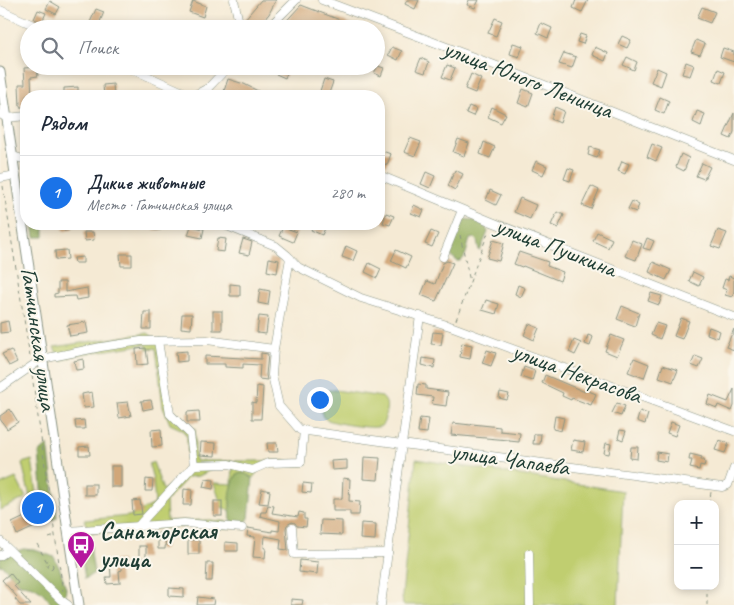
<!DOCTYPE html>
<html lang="ru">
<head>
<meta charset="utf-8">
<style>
  :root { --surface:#fff; --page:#f2f2f3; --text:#1f2937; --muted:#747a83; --line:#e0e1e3; --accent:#1a73e8 }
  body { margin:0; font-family:Caveat,sans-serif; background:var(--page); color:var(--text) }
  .controls { position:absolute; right:15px; bottom:15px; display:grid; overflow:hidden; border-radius:10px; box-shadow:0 2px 8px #0003 }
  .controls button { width:45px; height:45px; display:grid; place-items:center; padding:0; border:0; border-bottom:1px solid var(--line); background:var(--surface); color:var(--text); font:25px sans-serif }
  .you { position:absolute; left:319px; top:399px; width:18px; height:18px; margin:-12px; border:4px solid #fff; border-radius:50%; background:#1a73e8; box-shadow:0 0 0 8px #1a73e833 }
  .badge { display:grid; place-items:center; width:32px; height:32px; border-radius:50%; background:var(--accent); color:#fff; font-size:16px; font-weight:700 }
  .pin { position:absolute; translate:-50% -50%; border:2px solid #fff; box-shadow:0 1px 5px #0006 }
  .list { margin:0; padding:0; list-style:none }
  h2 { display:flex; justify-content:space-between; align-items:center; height:65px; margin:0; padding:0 20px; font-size:21px }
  h2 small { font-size:16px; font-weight:400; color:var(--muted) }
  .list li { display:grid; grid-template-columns:32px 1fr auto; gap:15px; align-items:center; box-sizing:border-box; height:75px; padding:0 20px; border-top:1px solid var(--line) }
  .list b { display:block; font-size:19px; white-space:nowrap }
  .list p { margin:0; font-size:16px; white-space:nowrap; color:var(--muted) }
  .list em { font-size:16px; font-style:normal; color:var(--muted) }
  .icon { flex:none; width:28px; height:28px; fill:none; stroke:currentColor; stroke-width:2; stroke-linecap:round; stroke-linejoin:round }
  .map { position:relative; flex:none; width:734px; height:605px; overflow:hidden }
  .search { position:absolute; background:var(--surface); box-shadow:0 2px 8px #0003; left:20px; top:20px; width:365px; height:55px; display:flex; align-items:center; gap:12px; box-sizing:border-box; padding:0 18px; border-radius:28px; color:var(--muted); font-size:19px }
  .panel { position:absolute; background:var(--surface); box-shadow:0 2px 8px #0003; left:20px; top:90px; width:365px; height:140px; border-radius:20px }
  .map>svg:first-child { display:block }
</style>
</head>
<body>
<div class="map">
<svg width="734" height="605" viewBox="0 0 734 605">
  <rect width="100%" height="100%" fill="#fbf7ec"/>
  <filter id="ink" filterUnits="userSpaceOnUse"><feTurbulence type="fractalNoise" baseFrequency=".02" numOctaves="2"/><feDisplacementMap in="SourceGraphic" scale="10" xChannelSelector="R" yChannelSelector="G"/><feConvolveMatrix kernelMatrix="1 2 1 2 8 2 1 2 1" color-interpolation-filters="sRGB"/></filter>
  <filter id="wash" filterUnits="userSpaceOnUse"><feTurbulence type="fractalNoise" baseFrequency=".0096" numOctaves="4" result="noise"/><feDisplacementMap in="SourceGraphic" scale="20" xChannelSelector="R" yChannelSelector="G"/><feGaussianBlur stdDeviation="1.12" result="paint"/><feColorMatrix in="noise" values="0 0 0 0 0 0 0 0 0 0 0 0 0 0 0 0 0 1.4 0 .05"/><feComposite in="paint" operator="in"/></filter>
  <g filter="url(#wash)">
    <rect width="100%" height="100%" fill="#f5ead4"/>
    <!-- green -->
    <g fill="#c0ce70" stroke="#708652">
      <path d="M 148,333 L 162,344 L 169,413 L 187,429 L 195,429 L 195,461 L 292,461 L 304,465 L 262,465 L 253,478 L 244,473 L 237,474 C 231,487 230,496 230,511 L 222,507 L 214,483 L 232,484 L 233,467 L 218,466 L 199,476 L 188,477 L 166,501 L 167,521 L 209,520 L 231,522 L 245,524 L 226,529 L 196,526 L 90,533 L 84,520 L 129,516 L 155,504 L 153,480 L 149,464 L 153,462 L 163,490 L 181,478 L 188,466 L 187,437 L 183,430 L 170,424 L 163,406 L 156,348 L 147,349 L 146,344 L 76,355 L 61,361 L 54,347 Z"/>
      <path d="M 329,390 L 335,390 L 382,397 C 387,402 387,405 386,411 C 385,416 385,423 381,426 C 376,430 329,423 324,418 C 320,415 323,408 323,403 C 324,397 324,393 329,390 Z"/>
      <polygon points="416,459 623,491 618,605 403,605 402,596"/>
      <polygon points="32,460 38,499 31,501 22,463"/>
      <polygon points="16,478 26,498 0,510 0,485"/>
    </g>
    <!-- forest -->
    <g fill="#98b162" stroke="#5c774b">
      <path d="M 461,219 C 471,219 484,221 488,232 L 480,251 L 479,250 L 477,241 L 474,238 L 470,239 C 467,247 467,256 461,261 L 457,261 L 448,253 Z"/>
      <polygon points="33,224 44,224 44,237 35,237"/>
      <polygon points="48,445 57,518 45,522 39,453"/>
      <path d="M 244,473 L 253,478 L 249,518 L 245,524 L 231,522 C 230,503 228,491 237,474 Z"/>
      <polygon points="85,542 91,545 91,553 94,573 85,579 80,547"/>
      <path d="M 23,549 L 35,550 L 54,557 L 60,569 L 66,588 L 64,605 L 52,605 C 43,591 37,585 20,584 L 2,565 L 0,566 L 0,558 Z"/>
    </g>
    <g id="blocks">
      <!-- building -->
      <g fill="#d1a779">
        <polygon points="261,0 276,0 269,14 256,29 251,29 244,20"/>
        <polygon points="407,0 419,0 415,9 405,4"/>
        <polygon points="469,0 479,0 475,8 467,5"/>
        <polygon points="576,0 588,0 582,12 573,8"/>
        <polygon points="50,1 60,7 56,14 46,9"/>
        <polygon points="193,1 206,6 203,17 189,12"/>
        <polygon points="301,5 361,28 361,29 311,29 307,27 305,29 279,29"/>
        <polygon points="702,7 715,12 710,23 697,18"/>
        <polygon points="96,9 104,12 97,29 87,29"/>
        <polygon points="38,10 46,13 42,22 34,19"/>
        <polygon points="495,18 502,21 496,36 488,33"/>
        <polygon points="541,23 552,28 548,38 537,33"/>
        <polygon points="580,34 586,36 583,44 577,42"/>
        <polygon points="622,36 631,40 627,48 618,44"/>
        <polygon points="696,40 705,44 700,55 691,52"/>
        <polygon points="513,43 523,46 519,57 510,54"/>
        <polygon points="392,47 402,51 398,60 388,55"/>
        <polygon points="595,47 608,53 605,61 592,55"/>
        <polygon points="723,48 734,52 734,62 720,57"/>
        <polygon points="564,53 576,57 572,68 559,64"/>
        <polygon points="627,57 637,62 634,70 623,65"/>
        <polygon points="421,58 429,62 425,73 416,70"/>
        <polygon points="686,62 694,65 690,76 682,74"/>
        <polygon points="447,65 455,68 450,80 442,77"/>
        <polygon points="280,66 289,69 285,78 276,74"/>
        <polygon points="378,66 384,68 381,76 374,73"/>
        <polygon points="37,67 38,76 31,77 32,96 26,96 26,107 20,107 19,84 25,84 24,68"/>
        <polygon points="657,68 666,72 661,86 651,82"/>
        <polygon points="718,69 725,72 721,83 714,80"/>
        <polygon points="471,74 481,79 475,93 465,89"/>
        <polygon points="228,79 244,84 260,92 258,96 241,96 224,91"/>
        <polygon points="324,79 333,82 328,96 319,94"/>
        <polygon points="113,84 114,96 104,96 103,85"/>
        <polygon points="78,87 78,96 64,96 64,88"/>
        <polygon points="523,89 533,93 528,107 518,103"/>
        <polygon points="660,97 669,101 664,114 655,110"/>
        <polygon points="469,106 476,109 473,116 466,113"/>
        <polygon points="492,107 506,114 501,123 488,117"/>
        <polygon points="555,107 564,111 560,123 551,119"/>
        <polygon points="697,111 705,114 701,126 693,122"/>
        <polygon points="734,113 734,132 731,139 724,136"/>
        <polygon points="410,138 421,142 415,156 404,152"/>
        <polygon points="458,139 469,143 464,156 453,152"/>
        <polygon points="484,142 495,147 490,158 480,154"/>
        <polygon points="652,144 662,148 656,161 647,157"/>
        <polygon points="590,147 600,150 597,158 588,155"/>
        <polygon points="382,151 391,154 387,165 379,162"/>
        <polygon points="681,154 689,158 684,171 676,167"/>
        <polygon points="536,161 547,166 543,175 532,170"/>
        <polygon points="622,161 629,164 625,174 618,171"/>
        <polygon points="702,163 710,167 704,179 696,176"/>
        <polygon points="568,168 574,170 570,181 564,179"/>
        <polygon points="455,170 463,174 455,190 448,186"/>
        <polygon points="426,172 435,176 430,188 421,184"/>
        <polygon points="591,186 599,190 591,209 582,205"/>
        <polygon points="490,190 501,195 496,205 486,200"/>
        <polygon points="520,198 536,205 530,219 514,212"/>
        <polygon points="632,201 639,205 636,212 628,209"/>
        <polygon points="414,205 424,210 421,217 411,213"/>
        <polygon points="557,212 564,215 558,228 551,225"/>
        <polygon points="386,213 394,216 390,225 383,223"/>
        <polygon points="62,224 72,224 73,229 64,231"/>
        <polygon points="154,224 162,224 161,230 154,230"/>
        <polygon points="314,224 322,224 326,226 322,235 311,230"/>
        <polygon points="191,226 204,229 202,238 188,235"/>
        <polygon points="283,227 297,232 293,242 279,236"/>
        <polygon points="718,230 727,233 720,249 711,246"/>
        <polygon points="431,231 438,234 432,247 425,244"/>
        <polygon points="84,232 93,232 94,240 85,241"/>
        <polygon points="597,232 612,239 608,248 593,241"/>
        <polygon points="218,238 226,239 224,252 216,251"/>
        <polygon points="647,238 654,241 650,250 643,248"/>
        <polygon points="243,239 252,242 249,255 239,253"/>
        <polygon points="493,240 504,243 499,261 487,258"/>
        <polygon points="632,240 642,244 636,260 625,256"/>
        <polygon points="346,246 357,251 353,261 342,257"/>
        <polygon points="67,250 68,259 56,260 55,251"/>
        <polygon points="396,250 411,257 406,268 391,261"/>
        <polygon points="519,252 548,262 547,266 563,272 560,281 523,266 522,267 514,264"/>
        <polygon points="120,254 132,254 132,266 121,266"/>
        <polygon points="83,257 83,263 75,263 74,258"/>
        <polygon points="269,258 279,260 277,273 267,271"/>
        <polygon points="447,261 453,263 436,301 421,295 427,281 435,284 443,263"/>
        <polygon points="653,262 671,270 666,280 649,272"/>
        <polygon points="369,263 381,269 377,278 365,272"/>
        <polygon points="693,272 703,277 699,286 689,281"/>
        <polygon points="729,276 734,278 734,291 732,297 725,295 727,290 722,288 725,279 728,280"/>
        <polygon points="58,282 65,282 65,292 87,288 88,298 76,300 75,296 54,297 54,294 58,293"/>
        <polygon points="230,284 240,285 240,296 230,296"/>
        <polygon points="518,285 525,288 521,297 515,294"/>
        <polygon points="260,289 270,291 268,305 258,303"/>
        <polygon points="651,293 662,296 659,305 648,301"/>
        <polygon points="486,300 499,304 496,314 482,310"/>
        <polygon points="622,306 639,313 635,326 617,319"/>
        <rect x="213" y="311" width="9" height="19"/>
        <polygon points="144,312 151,312 151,329 143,329"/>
        <polygon points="182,314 192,314 191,329 181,328"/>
        <polygon points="259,316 268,317 266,334 257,333"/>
        <polygon points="681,318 689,321 682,339 674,336"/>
        <polygon points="8,321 10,332 0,333 0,323"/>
        <polygon points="86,322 88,333 70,336 67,325"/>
        <polygon points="656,323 665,326 660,339 651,335"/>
        <polygon points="529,324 539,328 534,340 524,335"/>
        <polygon points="709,327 720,331 718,338 707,334"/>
        <polygon points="734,329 734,350 726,347"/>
        <polygon points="433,332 443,333 441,345 431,344"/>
        <polygon points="588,335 593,337 590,346 585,344"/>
        <polygon points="611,335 624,340 617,356 605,351"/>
        <polygon points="574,340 581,343 575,355 569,352"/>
        <polygon points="462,343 472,345 470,359 460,357"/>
        <polygon points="146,348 148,364 137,365 136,349"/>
        <polygon points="11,350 17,362 9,366 2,354"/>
        <polygon points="487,350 496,353 491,366 482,363"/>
        <polygon points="187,351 187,361 177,362 176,352"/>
        <polygon points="261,353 268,354 266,375 267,380 259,379 260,365 243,364 243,368 225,367 225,364 205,364 205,356 261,359"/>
        <polygon points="695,356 703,359 699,368 691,365"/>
        <polygon points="423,358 435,360 434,368 422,365"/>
        <polygon points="634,358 649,364 644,378 628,372"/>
        <polygon points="83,359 84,369 76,370 74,361"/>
        <polygon points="663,365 678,370 673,382 659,377"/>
        <polygon points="524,367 535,371 532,381 521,377"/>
        <polygon points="545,375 585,392 586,390 596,394 591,405 572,398 571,400 562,396 563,393 542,383"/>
        <polygon points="418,384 426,385 426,389 448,392 446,406 432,404 433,397 417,395"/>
        <polygon points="257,386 263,387 261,419 252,419 252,402 256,403"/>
        <polygon points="734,389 734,406 732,411 718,405 717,408 707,404 710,395 728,402"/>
        <polygon points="92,392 94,407 84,408 82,394"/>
        <polygon points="500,392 509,394 507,400 499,398"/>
        <polygon points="151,400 153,408 143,410 141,401"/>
        <polygon points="128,402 131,416 119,418 117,403"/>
        <polygon points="617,403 625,406 621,416 612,413"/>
        <polygon points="10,409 18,422 7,429 0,419 0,416"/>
        <polygon points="199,411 200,422 187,422 187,412"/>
        <polygon points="640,411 648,414 645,424 637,421"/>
        <polygon points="555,416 564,418 561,431 553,429"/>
        <polygon points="420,418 429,419 427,433 418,432"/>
        <polygon points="84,420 85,429 76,429 75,421"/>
        <polygon points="671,422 679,425 675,436 667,433"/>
        <polygon points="453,423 471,425 472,424 500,427 500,431 520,433 519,442 509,441 509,440 451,435"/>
        <polygon points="161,429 162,446 152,447 151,430"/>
        <polygon points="620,430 626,431 623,440 618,438"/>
        <polygon points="534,434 541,434 540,444 533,444"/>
        <polygon points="573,440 585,442 583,452 571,450"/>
        <polygon points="719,440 729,443 725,453 715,450"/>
        <polygon points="201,442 216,443 215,456 200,455"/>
        <polygon points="267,443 277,443 278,452 268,452"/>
        <polygon points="606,443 611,444 609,454 604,453"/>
        <polygon points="89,446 90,455 79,455 79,447"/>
        <polygon points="631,447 638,447 637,459 630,458"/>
        <polygon points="657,452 668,454 667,462 656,460"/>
        <polygon points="690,454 702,457 701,460 704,460 705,463 704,466 700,465 699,470 690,468 692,460 689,460"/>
        <polygon points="364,457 380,458 378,480 363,479"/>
        <polygon points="347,460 347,469 332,470 331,461"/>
        <rect x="111" y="466" width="10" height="21"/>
        <polygon points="343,478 350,479 349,501 360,502 359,515 350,515 350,511 333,511 333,499 342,499"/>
        <polygon points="146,479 153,480 152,491 145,491"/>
        <polygon points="205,479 214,480 213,489 203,487"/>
        <polygon points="303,483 312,484 311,493 302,492"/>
        <rect x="85" y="484" width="11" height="11"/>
        <polygon points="184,489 192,490 191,505 183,505"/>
        <polygon points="262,489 270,491 268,504 259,503"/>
        <polygon points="140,500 142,514 133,515 132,501"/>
        <rect x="214" y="501" width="8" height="15"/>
        <polygon points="268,505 274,506 272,513 298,517 299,512 304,513 304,519 307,519 306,527 297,526 295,523 292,522 287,525 286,528 288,550 280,549 281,539 265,536 264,548 266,548 265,558 253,557 255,537 247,536 248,528 272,532 272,530 279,531 280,521 260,516 261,512 266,512"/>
        <polygon points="33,513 39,525 17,535 12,523"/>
        <polygon points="321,520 342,521 342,535 320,534"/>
        <polygon points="361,523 376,524 375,540 360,539"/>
        <polygon points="158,533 166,533 165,549 158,549"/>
        <rect x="188" y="540" width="11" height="14"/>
        <polygon points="225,542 238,543 238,551 225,551"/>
        <rect x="139" y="546" width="7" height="12"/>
        <polygon points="122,560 122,570 119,571 120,583 107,584 106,577 111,577 110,561"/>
        <polygon points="300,560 318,562 317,574 299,572"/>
        <polygon points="207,563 213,563 212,581 206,581"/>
        <polygon points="10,573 18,583 14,586 31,605 20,605 15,599 17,597 2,580"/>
        <polygon points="169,588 184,589 184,597 169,596"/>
        <polygon points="198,597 214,599 213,605 197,605"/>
        <polygon points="291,599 303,600 302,605 291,605"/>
      </g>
    </g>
  </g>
  <g filter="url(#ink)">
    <use href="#blocks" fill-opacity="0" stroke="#8a9484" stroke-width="1"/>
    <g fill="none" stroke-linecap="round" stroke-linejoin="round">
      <defs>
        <g id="minor">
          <polyline points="234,0 239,23 244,29"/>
          <polyline points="322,0 497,66 734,160"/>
          <polyline points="0,10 42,29"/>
          <polyline points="267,29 296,0"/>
          <polyline points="125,66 192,96"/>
          <polyline points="193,96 208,88 229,66"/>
          <polyline points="0,114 7,118 26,116"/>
          <polyline points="13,156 26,160"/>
          <polyline points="379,175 492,222 734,317"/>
          <polyline points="0,178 16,175"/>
          <polyline points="222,224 276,246 287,255 298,267 361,298 453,327 734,431"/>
          <polyline points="443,257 462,210"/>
          <polyline points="290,258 274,349 272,375 279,406 300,430 402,444 381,605"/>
          <polyline points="420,316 402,444 722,487 728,485 734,468"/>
          <polyline points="158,341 170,414 190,434 194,465"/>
          <polyline points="0,388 42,359 101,347 141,341 207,340 274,349"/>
          <polyline points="138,526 194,465 229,464 252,470 268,463 301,462 304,430"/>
          <polyline points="292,528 294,554 388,553"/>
          <polyline points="68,531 184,523 242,528"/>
          <polyline points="0,541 61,600 68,605"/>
          <polyline points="529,553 530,605"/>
          <polyline points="0,556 9,550"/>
        </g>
        <polyline id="major" points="0,72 79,605"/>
      </defs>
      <!-- minor casing -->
      <use href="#minor" stroke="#8a9484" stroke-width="9"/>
      <!-- major casing -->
      <use href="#major" stroke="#8a9484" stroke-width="11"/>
      <!-- path -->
      <g stroke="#8a9484" stroke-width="1" stroke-dasharray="4 4" stroke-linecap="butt">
        <polyline points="3,186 30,357"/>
        <polyline points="460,235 470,282"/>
        <polyline points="456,320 489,230"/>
        <polyline points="32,375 63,591"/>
        <polyline points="709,504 711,492"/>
        <polyline points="49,538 55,536"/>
        <polyline points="37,544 48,564"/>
        <circle cx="50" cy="566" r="3"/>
        <polyline points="707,605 707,586"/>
      </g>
      <!-- minor -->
      <use href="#minor" stroke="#fff" stroke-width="8"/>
      <!-- major -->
      <use href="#major" stroke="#fff" stroke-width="9"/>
    </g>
  </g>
  <!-- icons -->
  <defs>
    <symbol id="bus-pin" viewBox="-11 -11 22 30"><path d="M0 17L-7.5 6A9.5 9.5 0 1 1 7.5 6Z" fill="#b5179e" stroke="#fbf7ec"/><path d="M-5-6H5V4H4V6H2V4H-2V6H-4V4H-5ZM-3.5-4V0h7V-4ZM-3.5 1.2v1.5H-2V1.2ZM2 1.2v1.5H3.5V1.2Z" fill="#fff"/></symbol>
  </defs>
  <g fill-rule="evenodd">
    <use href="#bus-pin" x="65" y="529" width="32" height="43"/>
  </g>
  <g text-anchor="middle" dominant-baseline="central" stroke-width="4" stroke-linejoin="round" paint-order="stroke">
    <!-- street labels -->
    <g font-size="24" fill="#1f3d34" stroke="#fbf7ec">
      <text transform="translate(528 79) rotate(21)">улица Юного Ленинца</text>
      <text transform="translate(556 247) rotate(21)">улица Пушкина</text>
      <text transform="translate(39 339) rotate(82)">Гатчинская улица</text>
      <text transform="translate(577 373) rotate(20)">улица Некрасова</text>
      <text transform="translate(510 459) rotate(8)">улица Чапаева</text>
    </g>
    <!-- poi labels -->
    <g font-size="24" font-weight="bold" fill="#1f3d34" stroke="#fbf7ec" text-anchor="start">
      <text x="100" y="531">Санаторская<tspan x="100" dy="28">улица</tspan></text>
    </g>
  </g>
</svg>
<div class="controls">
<button>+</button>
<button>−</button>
</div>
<div class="you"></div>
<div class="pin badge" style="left:38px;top:508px">1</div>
<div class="search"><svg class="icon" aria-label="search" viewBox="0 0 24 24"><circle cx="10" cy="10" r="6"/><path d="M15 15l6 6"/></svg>Поиск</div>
<section class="panel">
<h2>Рядом<small></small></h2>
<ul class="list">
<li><span class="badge">1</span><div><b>Дикие животные</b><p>Место · Гатчинская улица</p></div><em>280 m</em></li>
</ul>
</section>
</div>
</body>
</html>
